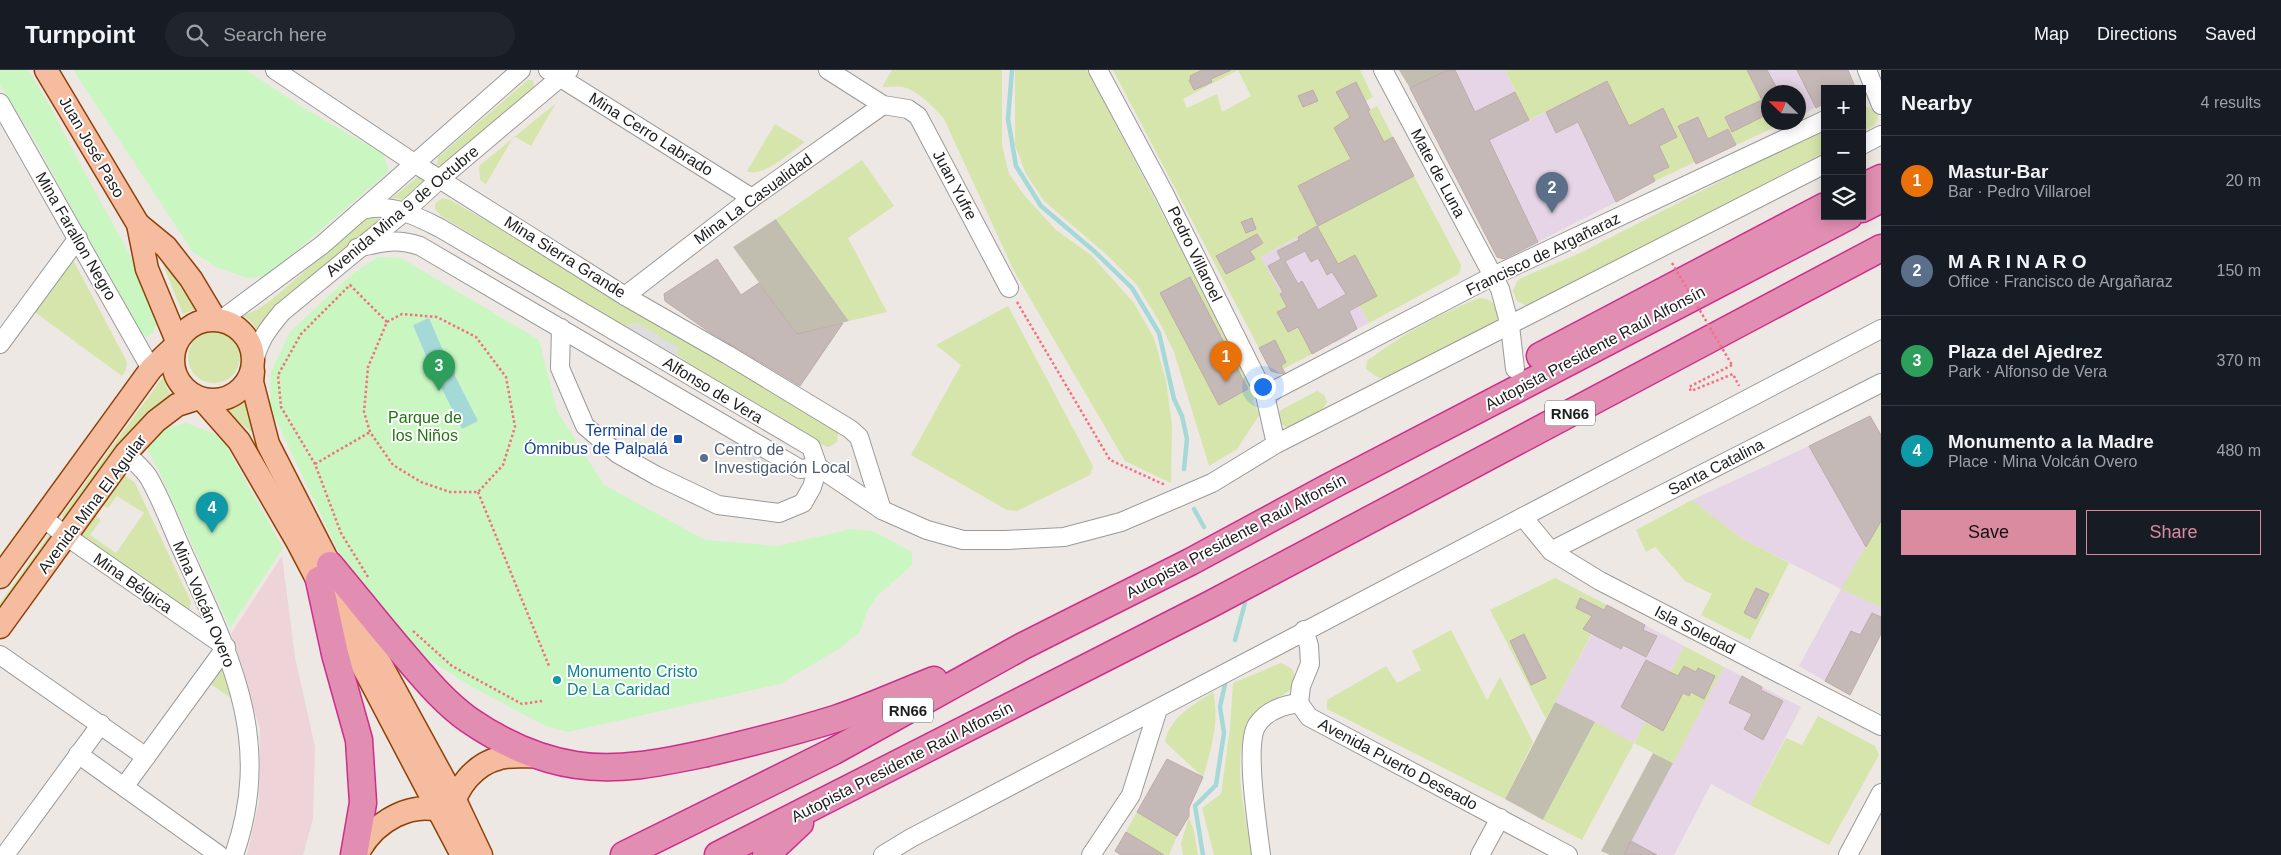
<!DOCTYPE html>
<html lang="en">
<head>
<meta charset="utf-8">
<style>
  :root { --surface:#171b24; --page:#20242c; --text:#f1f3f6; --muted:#9ea1a6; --line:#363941; --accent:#da8ba0 }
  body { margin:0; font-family:Arial,sans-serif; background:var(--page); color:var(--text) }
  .controls { position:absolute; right:15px; top:15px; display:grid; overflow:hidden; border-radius:0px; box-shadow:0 2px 12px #0003 }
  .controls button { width:45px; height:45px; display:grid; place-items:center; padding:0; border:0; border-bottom:1px solid var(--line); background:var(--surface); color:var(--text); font:25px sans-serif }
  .compass { position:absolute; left:1761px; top:15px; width:45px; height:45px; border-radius:50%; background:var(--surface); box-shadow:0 2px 12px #0003; rotate:293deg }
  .you { position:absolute; left:1262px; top:316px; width:18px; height:18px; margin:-12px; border:4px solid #fff; border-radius:50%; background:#1a73e8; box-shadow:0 0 0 8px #1a73e833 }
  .badge { display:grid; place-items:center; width:32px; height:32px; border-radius:50%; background:var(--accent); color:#fff; font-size:16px; font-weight:700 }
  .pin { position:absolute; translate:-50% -41px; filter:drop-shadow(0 1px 2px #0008) }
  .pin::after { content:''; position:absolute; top:26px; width:18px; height:15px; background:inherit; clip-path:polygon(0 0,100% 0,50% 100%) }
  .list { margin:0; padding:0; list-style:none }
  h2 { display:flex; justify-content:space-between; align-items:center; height:65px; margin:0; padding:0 20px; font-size:21px }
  h2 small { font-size:16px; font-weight:400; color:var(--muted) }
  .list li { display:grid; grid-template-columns:32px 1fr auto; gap:15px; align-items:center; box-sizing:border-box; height:90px; padding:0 20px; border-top:1px solid var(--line) }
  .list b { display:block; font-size:19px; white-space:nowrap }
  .list p { margin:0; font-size:16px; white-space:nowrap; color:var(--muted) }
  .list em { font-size:16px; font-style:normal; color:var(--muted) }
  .actions { display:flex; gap:10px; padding:15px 20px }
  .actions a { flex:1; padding:11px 0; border:1px solid var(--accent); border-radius:0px; text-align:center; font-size:18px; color:var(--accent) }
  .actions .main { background:var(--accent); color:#111 }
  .icon { flex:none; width:28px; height:28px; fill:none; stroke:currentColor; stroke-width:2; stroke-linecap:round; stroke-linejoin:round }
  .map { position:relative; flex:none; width:1881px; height:785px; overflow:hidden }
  header { display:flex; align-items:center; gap:30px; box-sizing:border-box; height:70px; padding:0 25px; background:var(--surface); border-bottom:1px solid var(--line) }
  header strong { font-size:24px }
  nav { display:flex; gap:28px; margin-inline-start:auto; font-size:18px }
  .search { width:350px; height:45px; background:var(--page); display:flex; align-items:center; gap:12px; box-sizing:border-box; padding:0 18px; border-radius:28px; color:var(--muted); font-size:19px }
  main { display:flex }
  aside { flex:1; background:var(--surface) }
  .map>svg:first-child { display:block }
</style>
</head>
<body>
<header>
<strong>Turnpoint</strong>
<div class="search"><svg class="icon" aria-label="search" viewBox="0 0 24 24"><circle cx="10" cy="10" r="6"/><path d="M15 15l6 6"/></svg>Search here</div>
<nav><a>Map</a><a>Directions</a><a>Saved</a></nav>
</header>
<main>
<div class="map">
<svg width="1881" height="785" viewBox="0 0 1881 785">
  <rect width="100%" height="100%" fill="#ede8e3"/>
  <!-- commercial -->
  <polygon fill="#eed3d8" points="282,486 295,587 315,677 313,749 303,785 247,785 259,732 260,659 231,564"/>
  <!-- industrial -->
  <g fill="#e5d5e6">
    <polygon points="1455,0 1505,0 1515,22 1486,37 1499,65 1546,42 1556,63 1578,52 1616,132 1538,172"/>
    <polygon points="1767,0 1797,0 1816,37 1799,46 1798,22 1779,22"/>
    <polygon points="1298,167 1311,192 1318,188 1327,205 1332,202 1345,209 1369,253 1357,259 1341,226 1333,232 1350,265 1334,273 1302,211 1280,224 1261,187"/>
    <polygon points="1809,376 1866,477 1842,519 1881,537 1881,547 1872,543 1860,565 1825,611 1799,596 1841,519 1741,468 1692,430"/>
    <polygon points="1645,555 1684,576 1634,673 1555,632 1596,557 1612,568 1609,573 1620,579 1624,574 1633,579"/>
    <polygon points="1724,597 1742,606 1729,634 1749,643 1762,617 1801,637 1750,735 1711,714 1674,785 1657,785 1631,771"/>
  </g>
  <!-- construction -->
  <g fill="#c1bdaf">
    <polygon points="1399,0 1448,0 1410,18"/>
    <polygon points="776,149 849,251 797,264 733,177"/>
    <polygon points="1555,632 1595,652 1543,750 1505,729"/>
    <polygon points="1653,683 1673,693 1624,785 1610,785 1601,781"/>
  </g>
  <!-- grass -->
  <g fill="#d6e5ab" fill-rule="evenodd">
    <path d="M 892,0 L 1002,0 L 1002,75 L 1009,104 L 1024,125 L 1056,160 L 1091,185 L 1134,233 L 1154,268 L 1166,311 L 1172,356 L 1171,413 L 1125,391 L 1014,201 L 944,49 C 933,37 919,21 903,17 C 896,16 889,17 882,17 Z"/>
    <polygon points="1015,0 1087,0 1256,322 1253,332 1260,344 1237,379 1209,396 1174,282 1160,253 1137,215 1107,185 1044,131 1026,104 1015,75"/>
    <path d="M 1113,0 L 1360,0 L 1373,27 L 1347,41 L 1350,47 L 1334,59 L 1346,80 L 1375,54 L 1368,41 L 1377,36 L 1393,67 L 1298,116 L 1318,155 L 1414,106 L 1461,195 L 1459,204 L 1369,253 L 1317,156 L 1261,187 L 1312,284 L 1283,299 L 1281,296 L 1286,292 L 1275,270 L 1259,278 ZM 1238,0 L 1251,26 L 1222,42 L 1217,24 L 1187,38 L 1183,29 Z"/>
    <polygon points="1505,0 1747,0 1768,43 1768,52 1773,53 1775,57 1736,75 1728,59 1708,69 1698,47 1678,55 1695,92 1655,111 1607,11 1529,50"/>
    <polygon points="528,10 533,10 534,18 444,95 437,95 438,87"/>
    <polygon points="556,33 531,76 514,66 486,114 480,110 479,96"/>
    <polygon points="1867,37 1877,42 1878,49 1874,56 1862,62 1862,39"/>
    <path d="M 775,54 L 805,72 C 792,81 762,109 747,101 Z"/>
    <polygon points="1825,58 1825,82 1534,236 1528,237 1517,231 1513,221 1517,211 1521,208 1578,184"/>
    <polygon points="862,90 894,136 848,168 887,242 849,251 776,149"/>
    <polygon points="420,105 424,108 423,114 404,131 397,128 391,129"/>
    <polygon points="442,128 450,130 542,182 835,359 838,363 837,372 829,377 825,376 711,308 677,285 678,278 637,253 626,256 607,246 441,146 435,139 435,134"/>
    <path d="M 367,148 L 383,149 L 277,239 L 256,264 C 257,254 249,249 242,246 L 258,239 L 270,231 Z"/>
    <polygon points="71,186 127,292 126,300 122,306 32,240"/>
    <polygon points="163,194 165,194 201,237 183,244"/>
    <path d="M 1479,228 C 1495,229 1502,240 1496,255 L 1388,310 L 1377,307 L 1366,299 L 1367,291 C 1401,265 1439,244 1479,228 Z"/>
    <polygon points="1008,236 1093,396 1090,405 1017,441 1007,440 911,385 961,295 936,275"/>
    <circle cx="214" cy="287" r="26"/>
    <path d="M 163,307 L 165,308 C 165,317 169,323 175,329 L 63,452 L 62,445 Z"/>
    <path d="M 1317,321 L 1324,325 L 1327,332 C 1321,345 1301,353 1288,358 L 1281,354 L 1278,347 L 1281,340 Z"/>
    <polygon points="246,329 248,347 253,359 251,362 226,341 237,337"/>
    <polygon points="124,405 135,413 191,532 189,541 80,467 82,457 93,444 101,450 90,465 116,483 144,443 117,426 108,438 100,434"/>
    <polygon points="1692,430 1741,468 1789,493 1750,570 1701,545 1712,524 1685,511 1655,477 1646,482 1636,460"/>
    <polygon points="1881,451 1881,537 1841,519"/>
    <polygon points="54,465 0,549 0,533 48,466"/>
    <polygon points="1555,508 1607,535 1546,649 1490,540"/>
    <polygon points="1451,560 1487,630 1500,607 1533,672 1505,729 1327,639 1327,630 1386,596 1397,613 1421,600 1412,581"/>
    <polygon points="1684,576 1724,597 1673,693 1634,673 1582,770 1543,750 1595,652 1634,673"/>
    <polygon points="226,584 240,634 206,611"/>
    <path d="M 1281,593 L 1292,599 C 1304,623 1275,626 1261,637 C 1255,642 1250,649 1248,656 C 1230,695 1247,745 1251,785 L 1214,785 L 1202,738 L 1221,724 L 1230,659 L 1233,613 Z"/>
    <path d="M 1213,622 C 1220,650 1211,680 1203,707 L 1165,672 C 1170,647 1193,635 1213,622 Z"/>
    <polygon points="1818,646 1875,676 1879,685 1829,775 1750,735 1786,668 1802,675"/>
    <polygon points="1137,742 1177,766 1169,785 1164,785 1126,762"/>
    <polygon points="1189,746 1194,762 1198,785 1183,785 1181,774"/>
  </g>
  <!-- park -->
  <g fill="#caf6c2">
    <path d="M 0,0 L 28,0 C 52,36 70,76 91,114 C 115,159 143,203 158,252 L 153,263 L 147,267 L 141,265 L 33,67 L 0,15 Z"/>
    <polygon points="73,0 246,0 302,37 383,84 389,101 267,206 248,208 216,197 193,182"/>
    <polygon points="378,187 401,188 539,270 557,341 604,415 705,470 778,476 851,459 873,461 912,482 912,495 877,526 868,540 859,563 840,578 780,614 568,662 546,656 472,617 416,581 353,513 270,337 271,302 290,262 352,204"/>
    <polygon points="186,353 213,363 223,370 283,478 230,558 158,399 146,377 163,359"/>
  </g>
  <!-- parking -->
  <g fill="#ddd">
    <polygon points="637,253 679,278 675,292 622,263 626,256"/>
    <polygon points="733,364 786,395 782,401 771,405 730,379"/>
  </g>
  <!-- water -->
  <polygon fill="#a5d9d8" points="429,248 447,290 455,297 455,306 478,351 462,359 440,315 431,308 431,298 413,255"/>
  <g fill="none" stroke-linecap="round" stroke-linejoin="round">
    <!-- stream -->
    <g stroke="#a5d9d8" stroke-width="4.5">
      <polyline points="1012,0 1008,49 1016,96 1041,136 1094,181 1132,218 1159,263 1174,329 1182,346 1187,369 1184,399"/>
      <polyline points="1194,439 1204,457"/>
      <polyline points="1235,570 1245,533"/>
      <polyline points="1203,785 1195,736 1216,715 1224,663 1220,637 1225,614"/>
    </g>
  </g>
  <!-- building -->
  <g fill="#c5b9b7" stroke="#beaba6" fill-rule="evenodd">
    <polygon points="1202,0 1231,0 1211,9 1212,12 1194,20 1189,10 1191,9 1190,6"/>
    <polygon points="1448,0 1455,0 1475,42 1515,22 1529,50 1489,70 1538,172 1504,189 1497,187 1410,18"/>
    <polygon points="1747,0 1767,0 1779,22 1768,22 1768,44 1732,62 1725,47 1762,30"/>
    <polygon points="1797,0 1848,0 1856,19 1825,19 1825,33 1816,38"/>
    <polygon points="1607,11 1629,56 1663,38 1677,67 1659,76 1669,97 1652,105 1655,111 1616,132 1578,52 1556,63 1546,42"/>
    <polygon points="1356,12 1370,40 1368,41 1384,72 1393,67 1414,106 1318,156 1298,116 1351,89 1334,58 1350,47 1336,22"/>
    <polygon points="1313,20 1318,31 1303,37 1298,26"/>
    <polygon points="1698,47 1708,69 1728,59 1736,75 1696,94 1678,56"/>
    <polygon points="1252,148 1256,159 1246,163 1241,152"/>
    <path d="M 1317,156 L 1338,194 L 1355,185 L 1377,226 L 1349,241 L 1357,259 L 1312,284 L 1298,257 L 1288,262 L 1277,242 L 1287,237 L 1280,224 L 1283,222 L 1268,196 L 1281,189 L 1277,181 L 1299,170 L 1298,167 ZM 1305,181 L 1311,192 L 1318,188 L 1327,205 L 1332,202 L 1346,224 L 1318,240 L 1302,211 L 1298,214 L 1285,191 Z"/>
    <polygon points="1257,164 1263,173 1250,181 1255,189 1226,204 1216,186"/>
    <polygon points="717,189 741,225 759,213 797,264 843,253 800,316 708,261 665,231 664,224"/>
    <polygon points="1190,207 1248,319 1219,335 1160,223"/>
    <polygon points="1275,270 1286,292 1281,296 1285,303 1282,304 1271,301 1259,278"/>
    <polygon points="1870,346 1881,365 1881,451 1866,477 1809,376"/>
    <polygon points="1756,518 1769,524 1756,549 1744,543"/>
    <polygon points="1580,528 1604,540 1607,535 1645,555 1643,560 1657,566 1646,587 1623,575 1621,579 1583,559 1592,546 1576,538"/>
    <polygon points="1872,543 1881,547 1881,564 1850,625 1825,611 1851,561 1860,565"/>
    <polygon points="1524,564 1546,608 1531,615 1510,571"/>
    <polygon points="1646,590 1678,606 1684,596 1696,602 1698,598 1715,606 1704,629 1691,622 1689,626 1683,623 1663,661 1621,637"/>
    <polygon points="1742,606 1762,617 1761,620 1783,631 1763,670 1744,659 1752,644 1729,633"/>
    <polygon points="1167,689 1203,707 1189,738 1189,746 1177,766 1137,742"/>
    <polygon points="1126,762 1164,785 1121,785 1115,781"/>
    <polygon points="1631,771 1657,785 1624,785"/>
  </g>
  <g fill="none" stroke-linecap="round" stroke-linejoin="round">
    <defs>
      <g id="minor">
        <polyline points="275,0 414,93 625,226 728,285 850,359 859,367 882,440"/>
        <polyline points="548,0 752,128"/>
        <polyline points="828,0 883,35 908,39 918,46 1009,218"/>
        <polyline points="1098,0 1164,123 1265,325 1276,374"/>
        <polyline points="1383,0 1500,219 1510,256 1515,299"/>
        <polyline points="1867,0 1881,35"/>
        <polyline points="0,33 151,299"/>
        <polyline points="1862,75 1881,65"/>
        <path d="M 362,140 C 390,132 416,146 440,158 L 811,377 L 818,397"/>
        <path d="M 357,178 C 382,172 396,168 420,176 L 800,399 L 818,397"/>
        <polyline points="625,226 752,128 883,35"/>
        <polyline points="221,250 322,175 521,0"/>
        <polyline points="561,258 560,298 585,356 618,384 657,406 718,435 779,443 803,433 812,417 818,397"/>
        <polyline points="0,274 78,168"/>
        <path d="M 253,295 C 259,271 266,261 282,242 L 404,142 L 441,108 L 569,0"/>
        <polyline points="1265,325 1493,206 1825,50"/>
        <path d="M 126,383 C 133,391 144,399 149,408 C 164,434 174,464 187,491 C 233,592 273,674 234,785"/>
        <polyline points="818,397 882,440 927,460 963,470 1006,470 1064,467 1121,452 1212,413 1276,374 1825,94"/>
        <polyline points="42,447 66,466 226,577 124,717"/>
        <polyline points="1523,447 1551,481 1600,511 1881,656"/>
        <polyline points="1551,481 1881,313"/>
        <polyline points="1304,560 1309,576 1310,594 1301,616 1299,633 1309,647 1568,785"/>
        <polyline points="0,585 146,687"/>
        <polyline points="78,684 219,785"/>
        <polyline points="5,785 101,654"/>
        <polyline points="883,785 911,768 1881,259"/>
        <polyline points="1091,785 1131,725 1158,639"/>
        <path d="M 1261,785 C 1258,759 1244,675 1257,655 C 1266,641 1283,635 1299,633"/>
        <polyline points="1480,785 1500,748"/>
        <polyline points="1848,785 1881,723"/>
      </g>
      <g id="major">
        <polyline points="46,0 138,154 147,199 177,271"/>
        <polyline points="138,154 166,177 191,209 215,249"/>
        <circle cx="213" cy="290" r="40"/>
        <polyline points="253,301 252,312 268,374 379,591 454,728 481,785"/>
        <polyline points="202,329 239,371 297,471 462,785"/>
        <polyline points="0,507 151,299 175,276"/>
        <polyline points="0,557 126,383 156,351 177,335 199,328"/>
        <path d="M 452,741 C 456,717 475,694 500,688 C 511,685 524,687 536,686"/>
        <path d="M 357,785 C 373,752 413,727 450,744"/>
      </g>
      <g id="highway">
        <polyline points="1862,117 1881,108"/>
        <polyline points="1862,139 1881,129"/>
        <polyline points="1540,286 1825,136"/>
        <path d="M 330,495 C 356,526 381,558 407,588 C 426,610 445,633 469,650 C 501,672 537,689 576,695 C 619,702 664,692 707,683 C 750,673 793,662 835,649 C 868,638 901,623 934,610"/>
        <polyline points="319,510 335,584 359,670 363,733 354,785"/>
        <polyline points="624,785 834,681 1023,576 1190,492 1327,418 1849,146"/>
        <polyline points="718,785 1211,534 1881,178"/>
        <polyline points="766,785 800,753"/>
      </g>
    </defs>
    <!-- minor casing -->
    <use href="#minor" stroke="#9a9a9a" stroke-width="20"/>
    <!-- major casing -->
    <use href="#major" stroke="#8e4108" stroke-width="25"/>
    <!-- highway casing -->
    <use href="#highway" stroke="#ce2d8b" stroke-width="29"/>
    <!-- path -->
    <g stroke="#f27081" stroke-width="2.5" stroke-dasharray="2.5 2.5" stroke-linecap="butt">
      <polyline points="1017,232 1110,390 1163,414 1164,417"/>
      <polyline points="1732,295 1689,317 1691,321 1733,304 1739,316"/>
      <polyline points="315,394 370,362"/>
      <polyline points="478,422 549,596"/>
      <polyline points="368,507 341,463 315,394 281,337 278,305 301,264 350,215 387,252 368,297 364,342 370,362 393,395 421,412 450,422 478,422 503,395 515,357 506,307 476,267 437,247 402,244 387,252"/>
      <polyline points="413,561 452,596 522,634 542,631"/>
    </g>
    <!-- minor -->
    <use href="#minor" stroke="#fff" stroke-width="18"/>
    <!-- major -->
    <use href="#major" stroke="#f6bc9f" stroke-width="22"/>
    <!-- highway -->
    <use href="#highway" stroke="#e18eb2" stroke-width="26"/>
    <!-- path-bridge -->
    <polyline stroke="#f27081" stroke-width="2.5" stroke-dasharray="2.5 2.5" stroke-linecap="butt" points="1672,193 1732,295"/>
  </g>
  <!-- markers -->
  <rect fill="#1a4fb4" stroke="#fff" stroke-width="2" x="673" y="364" width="10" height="10" rx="2.5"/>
  <circle fill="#5c6f8a" stroke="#fff" stroke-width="2" cx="704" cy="388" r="5"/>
  <circle fill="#0f9aa8" stroke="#fff" stroke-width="2" cx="557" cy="610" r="5"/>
  <g text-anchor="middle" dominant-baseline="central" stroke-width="4" stroke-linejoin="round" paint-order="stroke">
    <!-- shield labels -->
    <g fill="#fff" stroke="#616161" stroke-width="1">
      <rect x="1545" y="330.5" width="50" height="25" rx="4"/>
      <rect x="883" y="627.5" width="50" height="25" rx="4"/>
    </g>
    <g font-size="15" font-weight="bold" fill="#1d1d1d">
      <text x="1570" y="343">RN66</text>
      <text x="908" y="640">RN66</text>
    </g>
    <!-- street labels -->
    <g font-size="16" fill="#1d1d1d" stroke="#fff">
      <text transform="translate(651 64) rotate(32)">Mina Cerro Labrado</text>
      <text transform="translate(92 77) rotate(60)">Juan José Paso</text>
      <text transform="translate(1438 103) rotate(62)">Mate de Luna</text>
      <text transform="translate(955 115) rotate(62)">Juan Yufre</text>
      <text transform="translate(753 129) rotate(-36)">Mina La Casualidad</text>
      <text transform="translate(402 141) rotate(-40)">Avenida Mina 9 de Octubre</text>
      <text transform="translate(76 166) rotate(60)">Mina Farallon Negro</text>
      <text transform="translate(1195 184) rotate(64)">Pedro Villaroel</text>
      <text transform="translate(1543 184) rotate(-26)">Francisco de Argañaraz</text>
      <text transform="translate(565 187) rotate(32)">Mina Sierra Grande</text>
      <text transform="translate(1595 278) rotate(-28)">Autopista Presidente Raúl Alfonsín</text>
      <text transform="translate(713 320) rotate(31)">Alfonso de Vera</text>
      <text transform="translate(1716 397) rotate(-27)">Santa Catalina</text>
      <text transform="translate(92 434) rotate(-53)">Avenida Mina El Aguilar</text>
      <text transform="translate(1236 466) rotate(-28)">Autopista Presidente Raúl Alfonsín</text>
      <text transform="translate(133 513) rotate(35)">Mina Bélgica</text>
      <text transform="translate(204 534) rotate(67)">Mina Volcán Overo</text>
      <text transform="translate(1695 560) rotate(27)">Isla Soledad</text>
      <text transform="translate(902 692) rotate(-27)">Autopista Presidente Raúl Alfonsín</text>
      <text transform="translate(1398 694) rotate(28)">Avenida Puerto Deseado</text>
    </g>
    <!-- park labels -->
    <g font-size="16" fill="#217511" stroke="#fff">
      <text x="425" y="347">Parque de<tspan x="425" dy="18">los Niños</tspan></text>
    </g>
    <!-- transit labels -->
    <g font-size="16" fill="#164399" stroke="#fff" text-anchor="end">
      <text x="668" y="360">Terminal de<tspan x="668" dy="18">Ómnibus de Palpalá</tspan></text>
    </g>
    <!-- service labels -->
    <g font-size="16" fill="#4e5e75" stroke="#fff" text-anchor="start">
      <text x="714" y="379">Centro de<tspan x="714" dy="18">Investigación Local</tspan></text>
    </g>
    <!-- culture labels -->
    <g font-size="16" fill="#0d838f" stroke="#fff" text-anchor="start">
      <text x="567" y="601">Monumento Cristo<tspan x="567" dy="18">De La Caridad</tspan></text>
    </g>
  </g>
</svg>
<div class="controls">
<button>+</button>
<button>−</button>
<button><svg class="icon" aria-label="layers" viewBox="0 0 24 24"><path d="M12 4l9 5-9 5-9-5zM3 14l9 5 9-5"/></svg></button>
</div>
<svg class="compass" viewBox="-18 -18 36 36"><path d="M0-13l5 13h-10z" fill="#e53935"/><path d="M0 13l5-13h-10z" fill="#9ea1a6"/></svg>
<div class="you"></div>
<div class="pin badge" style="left:1226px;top:312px;background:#e8710a">1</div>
<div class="pin badge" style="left:1552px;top:143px;background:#5c6f8a">2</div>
<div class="pin badge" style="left:439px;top:321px;background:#2e9e5b">3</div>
<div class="pin badge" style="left:212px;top:463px;background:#0f9aa8">4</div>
</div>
<aside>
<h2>Nearby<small>4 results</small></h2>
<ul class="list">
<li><span class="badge" style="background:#e8710a">1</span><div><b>Mastur-Bar</b><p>Bar · Pedro Villaroel</p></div><em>20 m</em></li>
<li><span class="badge" style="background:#5c6f8a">2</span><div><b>M A R I N A R O</b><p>Office · Francisco de Argañaraz</p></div><em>150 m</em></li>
<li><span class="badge" style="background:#2e9e5b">3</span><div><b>Plaza del Ajedrez</b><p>Park · Alfonso de Vera</p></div><em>370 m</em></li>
<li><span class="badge" style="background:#0f9aa8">4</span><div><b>Monumento a la Madre</b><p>Place · Mina Volcán Overo</p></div><em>480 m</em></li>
</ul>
<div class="actions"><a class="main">Save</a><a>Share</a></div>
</aside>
</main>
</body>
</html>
